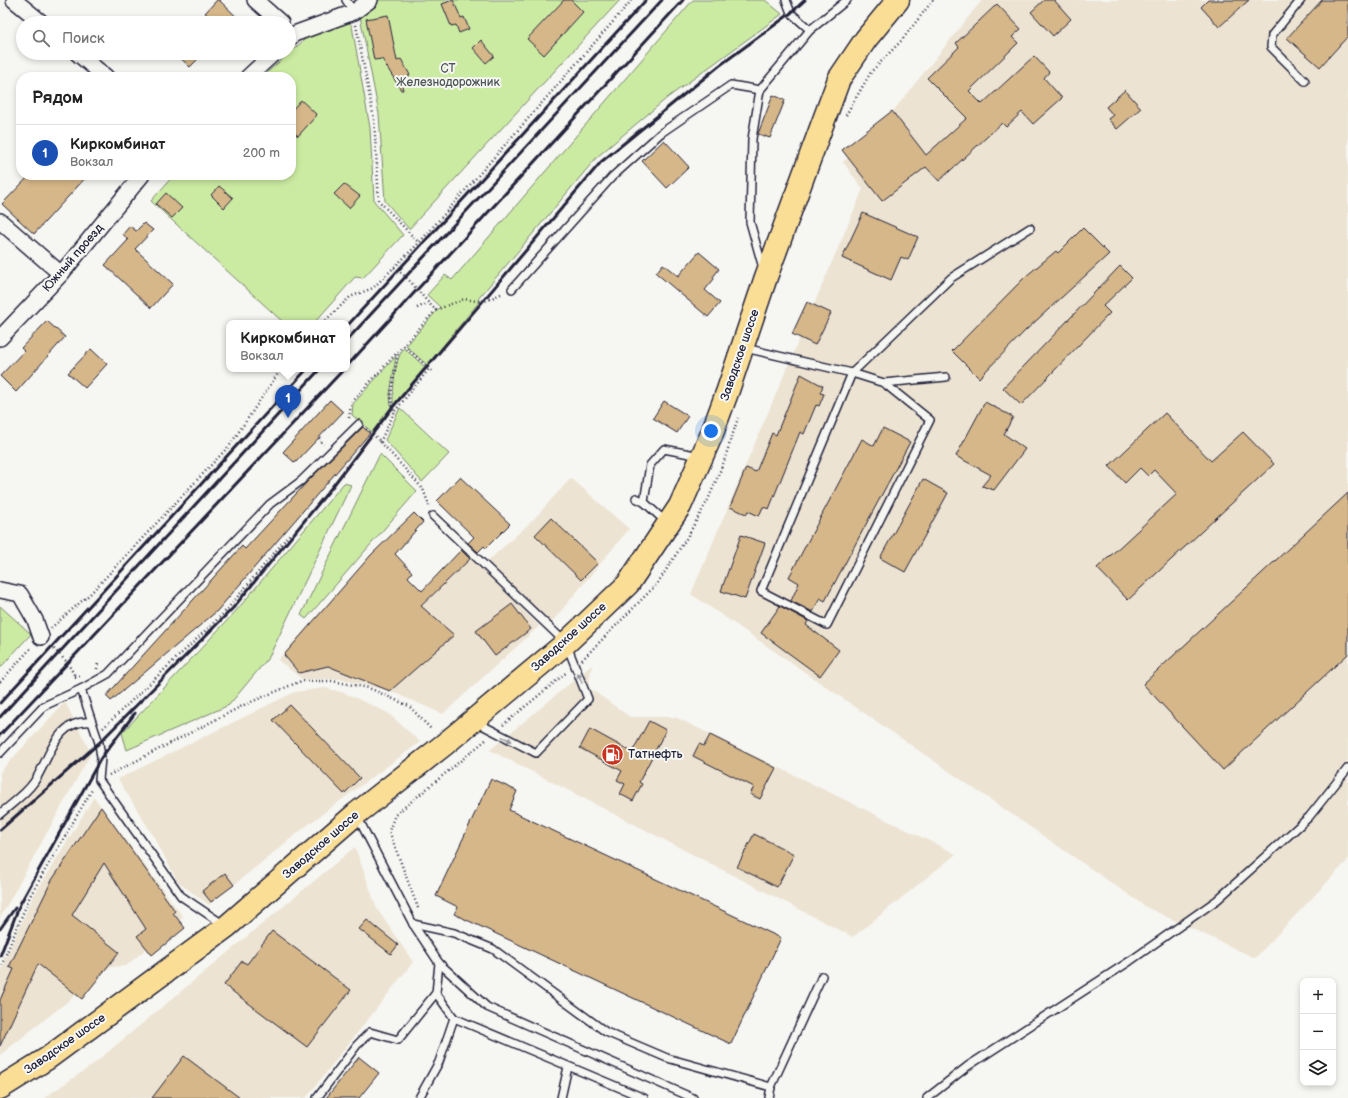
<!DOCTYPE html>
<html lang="ru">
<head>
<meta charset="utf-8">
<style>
  :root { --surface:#fff; --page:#f6f6f6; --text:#222; --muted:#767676; --line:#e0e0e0; --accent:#0f766e }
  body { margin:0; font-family:"Balsamiq Sans",sans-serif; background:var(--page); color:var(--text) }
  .controls { position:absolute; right:12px; bottom:12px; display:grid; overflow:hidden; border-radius:8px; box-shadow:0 2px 6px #0003 }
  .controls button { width:36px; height:36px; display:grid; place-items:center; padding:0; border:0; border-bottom:1px solid var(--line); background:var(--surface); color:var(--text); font:20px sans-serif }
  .you { position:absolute; left:711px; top:431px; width:14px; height:14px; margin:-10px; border:3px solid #fff; border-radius:50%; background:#1a73e8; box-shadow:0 0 0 6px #1a73e833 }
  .badge { display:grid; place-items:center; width:26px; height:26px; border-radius:50%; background:var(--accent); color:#fff; font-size:13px; font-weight:700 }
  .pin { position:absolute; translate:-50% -33px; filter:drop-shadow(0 1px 2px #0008) }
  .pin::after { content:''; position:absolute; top:21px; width:14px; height:12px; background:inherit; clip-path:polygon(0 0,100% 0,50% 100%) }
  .popup { position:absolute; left:226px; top:320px; width:124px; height:52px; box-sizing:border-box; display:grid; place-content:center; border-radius:8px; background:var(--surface); filter:drop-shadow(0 1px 3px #0005); font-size:13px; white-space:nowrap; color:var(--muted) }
  .popup b { font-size:15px; color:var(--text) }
  .popup::after { content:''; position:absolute; left:50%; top:100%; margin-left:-8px; border:8px solid transparent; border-top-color:var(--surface) }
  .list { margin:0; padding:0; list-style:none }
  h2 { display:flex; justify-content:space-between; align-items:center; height:52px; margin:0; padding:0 16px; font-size:17px }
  h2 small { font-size:13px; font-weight:400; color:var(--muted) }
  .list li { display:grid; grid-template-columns:26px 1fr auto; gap:12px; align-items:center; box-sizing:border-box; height:56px; padding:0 16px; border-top:1px solid var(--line) }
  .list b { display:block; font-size:15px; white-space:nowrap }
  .list p { margin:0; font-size:13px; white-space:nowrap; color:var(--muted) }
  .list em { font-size:13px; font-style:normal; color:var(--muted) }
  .icon { flex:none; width:22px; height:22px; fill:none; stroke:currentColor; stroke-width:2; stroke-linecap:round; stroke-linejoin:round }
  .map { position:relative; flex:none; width:1348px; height:1098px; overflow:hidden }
  .search { position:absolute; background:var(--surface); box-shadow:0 2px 6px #0003; left:16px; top:16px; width:280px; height:44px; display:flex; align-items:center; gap:10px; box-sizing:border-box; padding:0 14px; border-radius:22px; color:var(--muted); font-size:15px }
  .panel { position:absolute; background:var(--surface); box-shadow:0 2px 6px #0003; left:16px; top:72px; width:280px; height:108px; border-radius:16px }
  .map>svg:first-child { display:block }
</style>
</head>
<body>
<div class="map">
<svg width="1348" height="1098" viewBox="0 0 1348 1098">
  <rect width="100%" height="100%" fill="#f6f6f2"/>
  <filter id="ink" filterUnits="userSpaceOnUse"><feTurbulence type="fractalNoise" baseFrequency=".025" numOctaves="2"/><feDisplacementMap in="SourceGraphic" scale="8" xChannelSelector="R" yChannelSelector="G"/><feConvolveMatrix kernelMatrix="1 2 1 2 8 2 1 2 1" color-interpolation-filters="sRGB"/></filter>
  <g filter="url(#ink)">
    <!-- built -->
    <g fill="#ece3d2">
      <polygon points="982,0 1348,0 1348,860 1255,958 1148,908 691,594 863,189 843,162 874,135"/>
      <polygon points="571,478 629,529 550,624 488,561 533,520"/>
      <polygon points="371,555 421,606 473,557 539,626 443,714 390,691 340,679 302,679 278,660"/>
      <polygon points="592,665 588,687 630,717 675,717 956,854 853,937 490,750"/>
      <polygon points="325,688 345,693 388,713 420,742 306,826 209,905 178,882 154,837 118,779 295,692"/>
      <polygon points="65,702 91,753 0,918 0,772"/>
      <polygon points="94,797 183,917 126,966 111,967 0,1055 0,976 5,960 32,899"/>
      <polygon points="355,847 377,909 413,962 306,1098 44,1098 91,1066"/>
    </g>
    <!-- green -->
    <g fill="#cceba2" stroke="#77866e">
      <polygon points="377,0 620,0 409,229 385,201 379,114 360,16"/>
      <polygon points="693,0 765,0 782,14 667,98 597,157 478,299 480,301 427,365 406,346 440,307 427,295 445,275 452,280"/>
      <polygon points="348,21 352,26 370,128 374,201 403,235 363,278 355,277 314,323 284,323 151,201 174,175 291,175 291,77 262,77 311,34"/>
      <path d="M 404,348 L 425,367 L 393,405 C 393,390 394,359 404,348 Z"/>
      <polygon points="396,356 390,394 391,407 372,432 352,415 353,404"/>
      <polygon points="400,408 449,454 422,482 385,440"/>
      <polygon points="380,454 417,491 306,619 301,615"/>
      <polygon points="344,483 351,485 269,657 229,705 127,750 122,733 236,611"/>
      <polygon points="0,606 31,634 0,668"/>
    </g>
    <!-- building -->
    <g fill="#d6b789" stroke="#22223b">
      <polygon points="217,0 219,0 243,23 204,23 210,17 205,13"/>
      <polygon points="453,0 461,18 464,17 469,29 459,33 456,25 451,26 442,4"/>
      <polygon points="564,0 571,0 583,12 544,55 527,39"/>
      <polygon points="1044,0 1054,0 1071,19 1053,36 1031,12"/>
      <polygon points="1208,0 1249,0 1219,27 1201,7"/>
      <polygon points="1322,0 1348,0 1348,36 1320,67 1287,38"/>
      <polygon points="997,4 1021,29 1012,37 1018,43 969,91 982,104 1034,56 1049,72 1044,78 1062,98 1033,124 1022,112 1006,127 1002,123 939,181 926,167 882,201 842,150 892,111 926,155 967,118 927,78 959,47 956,43"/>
      <polygon points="388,15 397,61 401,59 410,75 401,81 403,90 401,90 382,59 374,60 366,19"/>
      <polygon points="481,40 494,56 486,63 473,48"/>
      <polygon points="175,53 204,53 190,67"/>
      <polygon points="1125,90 1141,108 1117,129 1108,119 1113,115 1106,107"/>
      <polygon points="773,95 785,100 770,138 758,134"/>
      <polygon points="301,100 317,115 298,136 291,130 291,111"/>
      <polygon points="664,140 689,167 667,188 642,161"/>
      <polygon points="30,175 88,175 34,234 2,204"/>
      <polygon points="344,184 360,196 349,208 334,194"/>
      <polygon points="219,186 233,198 224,208 211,195"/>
      <polygon points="166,193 182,208 172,218 156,204"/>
      <polygon points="863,213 918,237 908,260 901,257 891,280 842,258"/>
      <polygon points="144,223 153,230 135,249 173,284 151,308 105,265 128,240 123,234 130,226 136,231"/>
      <polygon points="1083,228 1109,254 1026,330 979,378 952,351 1025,277 1056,251 1058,253"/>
      <polygon points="699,252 719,269 713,277 714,279 705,290 720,303 708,317 656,273 663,264 678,276"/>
      <polygon points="1120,266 1132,278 1103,306 1110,313 1021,405 1003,388"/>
      <polygon points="807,302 831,313 815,345 792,334"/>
      <polygon points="47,321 65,337 16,392 0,376 24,351 21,348"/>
      <polygon points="91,349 107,364 85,388 68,373"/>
      <polygon points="801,374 823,386 820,393 824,394 819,406 816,405 804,434 800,432 769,509 763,507 759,516 748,511 746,514 730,507 746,468 756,472 772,433 776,435"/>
      <polygon points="330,400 343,412 295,463 283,452"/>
      <polygon points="664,401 688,416 677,433 653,418"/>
      <polygon points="985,402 1013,417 1004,434 1025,449 994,490 982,486 991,475 956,456"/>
      <polygon points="1165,413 1211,461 1243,432 1274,464 1128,600 1097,568 1177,494 1154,470 1148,476 1140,468 1125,483 1109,466"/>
      <polygon points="363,427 370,433 217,611 111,701 106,696 242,546 245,549 307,482"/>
      <polygon points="883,428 910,442 825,601 820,598 813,612 791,601 799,583 789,577 862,439 874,446"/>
      <polygon points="460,477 510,524 486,548 484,546 478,552 468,543 474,537 437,501"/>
      <polygon points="923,479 948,493 905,572 880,558"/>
      <polygon points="1348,493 1348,654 1223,770 1143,684"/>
      <polygon points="414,513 423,522 395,554 412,572 408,577 422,591 461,550 470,559 421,606 454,635 390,691 328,666 299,673 284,655 371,555"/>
      <polygon points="551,518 598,563 581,580 535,535"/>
      <polygon points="741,535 765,543 745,599 721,591"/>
      <polygon points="512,604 531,629 495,656 476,631"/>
      <polygon points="780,606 808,621 806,625 839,650 820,676 761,633"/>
      <polygon points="290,705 360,778 344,794 273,720"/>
      <polygon points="649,721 666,730 639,782 642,784 633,801 620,794 625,784 617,780 622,771 580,748 590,729 632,752"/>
      <polygon points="710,735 776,768 760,799 750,794 754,787 693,756 699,744 704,746"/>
      <polygon points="491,779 517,791 509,810 781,938 731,1044 454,914 458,907 436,896"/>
      <polygon points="101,807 175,911 173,913 185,928 152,955 137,936 146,929 104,863 72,915 119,952 82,999 38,964 0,1046 0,1000 14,969 9,967 52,880"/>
      <polygon points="754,834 794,854 777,887 737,867"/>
      <polygon points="225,873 234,885 211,902 202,891"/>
      <polygon points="367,920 398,945 391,954 359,929"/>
      <polygon points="272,931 351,990 307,1047 224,985 242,961 247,964"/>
      <polygon points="184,1056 240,1098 152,1098"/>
      <polygon points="359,1057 379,1073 359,1098 326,1098"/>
    </g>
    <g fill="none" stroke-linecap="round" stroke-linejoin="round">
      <defs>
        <g id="lane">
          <polyline points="346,0 354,12"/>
          <polyline points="786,0 791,13 810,30"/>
          <polyline points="1301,0 1272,35 1271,47 1305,81"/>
          <polyline points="763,268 750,222 752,139 760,90 810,30 847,0"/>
          <polyline points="512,289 612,177 661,133 731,85 760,90"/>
          <polyline points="745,348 852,373 884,383 946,377"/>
          <polyline points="884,383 930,420 827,625 761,591 852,373 951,278 1030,228"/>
          <polyline points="636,498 644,502"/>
          <polyline points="433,516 566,643 588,699 536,753 476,722"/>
          <polyline points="667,523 644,502 650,465 664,449 700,456"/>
          <polyline points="0,753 44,706 81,689"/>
          <path d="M 0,814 C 11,804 26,794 34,782 C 50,759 55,719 91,722"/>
          <polyline points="357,816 413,924 439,963 487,1007 693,1098"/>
          <polyline points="413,924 454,933 493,949 606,1032 667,1058 771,1087"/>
          <polyline points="224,925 181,896 99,780 101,758 99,743 81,689 108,674 270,504 301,481 359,424"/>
          <polyline points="454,1018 644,1098"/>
          <polyline points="317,1098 357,1045 370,1032 398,1040 436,993 439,963"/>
          <polyline points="419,1098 439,1062 454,1018 436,993"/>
          <polyline points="561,1098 568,1067"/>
          <polyline points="769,1098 771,1087 822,976"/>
          <polyline points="927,1098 968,1066 1130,961 1217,900 1309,817 1348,768"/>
        </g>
        <g id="street">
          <polyline points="14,0 42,23"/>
          <polyline points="255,0 281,23"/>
          <polyline points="289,39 294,34 354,12 370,0"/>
          <polyline points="77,53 106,77"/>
          <polyline points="248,77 274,53"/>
          <polyline points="0,221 61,274"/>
          <polyline points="0,338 61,274 142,175"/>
          <polyline points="0,590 20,594 35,620 41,637"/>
        </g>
        <polyline id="primary" points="0,1088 48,1058 226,927 356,814 445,744 566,643 628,584 680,506 711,436 728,390 766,277 839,79 866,39 898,0"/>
      </defs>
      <!-- lane casing -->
      <use href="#lane" stroke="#22223b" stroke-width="10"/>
      <!-- street casing -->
      <use href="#street" stroke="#22223b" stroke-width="18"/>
      <!-- primary casing -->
      <use href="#primary" stroke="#22223b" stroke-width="25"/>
      <!-- path -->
      <g stroke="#22223b" stroke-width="2.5" stroke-dasharray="1 3" stroke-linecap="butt">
        <polyline points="356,25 374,119 379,201 419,243"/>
        <polyline points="846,115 871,72 902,40 933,0"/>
        <polyline points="417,308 428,303"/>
        <polyline points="436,310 464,299 483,302 503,293"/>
        <polyline points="323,323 350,297 373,288 419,243 632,0"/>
        <polyline points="404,346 432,371"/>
        <polyline points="395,411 429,369"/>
        <path d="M 349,418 L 351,403 L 436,310 C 421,297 412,279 394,268"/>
        <polyline points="366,429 378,439 423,489 430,508"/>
        <polyline points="319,438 323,445"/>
        <polyline points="380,442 395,411 392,408 391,394 398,353"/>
        <polyline points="51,628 90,594 230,445 281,369"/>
        <polyline points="51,646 67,662 76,678"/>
        <polyline points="582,660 657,584 686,539 708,500 723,464 738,418"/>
        <polyline points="97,669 98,662"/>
        <polyline points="75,676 83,676"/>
        <polyline points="0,682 32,647"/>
        <polyline points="503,725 567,672"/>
        <polyline points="103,728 224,613 290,534"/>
        <polyline points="109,775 244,705 301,681 332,681 369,688 409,706 432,730"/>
        <polyline points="418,908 389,831 395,815 487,739"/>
        <polyline points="0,969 30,896 93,788"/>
      </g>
      <!-- lane -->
      <use href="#lane" stroke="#f6f6f2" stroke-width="7"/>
      <!-- street -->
      <use href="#street" stroke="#f6f6f2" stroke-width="15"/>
      <!-- primary -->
      <use href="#primary" stroke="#fbde96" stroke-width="22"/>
      <!-- rail -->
      <g stroke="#22223b" stroke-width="3">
        <polyline points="347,326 646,0"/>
        <polyline points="347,340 662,0"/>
        <polyline points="347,366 683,0"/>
        <polyline points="0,703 307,369"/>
        <polyline points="0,717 320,369"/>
        <polyline points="0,735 344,369"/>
        <polyline points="0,830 99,743 233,608 332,487 392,408 601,162 719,66 791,13 805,0"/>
        <polyline points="0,929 15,908"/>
        <polyline points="0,956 20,904 101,758 135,713"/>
      </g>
    </g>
    <!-- one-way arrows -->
    <defs><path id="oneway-solid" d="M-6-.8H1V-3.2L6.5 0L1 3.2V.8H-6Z"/></defs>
    <g fill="#9797a0">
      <use href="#oneway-solid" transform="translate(580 678) rotate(-112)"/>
      <use href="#oneway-solid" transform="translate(507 739) rotate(26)"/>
    </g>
  </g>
  <!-- icons -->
  <defs>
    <symbol id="fuel-disc" viewBox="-11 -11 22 22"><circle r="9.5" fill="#c8321e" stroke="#f6f6f2"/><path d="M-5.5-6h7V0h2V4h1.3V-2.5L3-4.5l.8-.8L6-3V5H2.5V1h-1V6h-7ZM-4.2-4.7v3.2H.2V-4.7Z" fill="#fff"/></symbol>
  </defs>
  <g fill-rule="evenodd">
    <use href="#fuel-disc" x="600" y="742" width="25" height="25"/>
  </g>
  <g text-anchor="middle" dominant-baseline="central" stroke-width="4" stroke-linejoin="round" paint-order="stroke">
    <!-- park labels -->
    <g font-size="12" fill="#4c5455" stroke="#f6f6f2">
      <text x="448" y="68">СТ<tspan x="448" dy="14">Железнодорожник</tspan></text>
    </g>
    <!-- street labels -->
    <g font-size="12" fill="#22223b" stroke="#f6f6f2">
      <text transform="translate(73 258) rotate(-49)">Южный проезд</text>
      <text transform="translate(740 355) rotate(-71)">Заводское шоссе</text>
      <text transform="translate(569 637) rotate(-42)">Заводское шоссе</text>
      <text transform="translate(321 845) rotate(-41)">Заводское шоссе</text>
      <text transform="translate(65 1044) rotate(-35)">Заводское шоссе</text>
    </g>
    <!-- poi labels -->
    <g font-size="12" fill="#22223b" stroke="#f6f6f2" text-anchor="start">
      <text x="628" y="754">Татнефть</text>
    </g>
  </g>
</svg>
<div class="controls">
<button>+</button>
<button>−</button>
<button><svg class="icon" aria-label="layers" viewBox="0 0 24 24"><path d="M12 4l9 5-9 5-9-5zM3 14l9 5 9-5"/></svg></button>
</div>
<div class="you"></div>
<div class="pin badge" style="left:288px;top:418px;background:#1a4fb4">1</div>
<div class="popup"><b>Киркомбинат</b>Вокзал</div>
<div class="search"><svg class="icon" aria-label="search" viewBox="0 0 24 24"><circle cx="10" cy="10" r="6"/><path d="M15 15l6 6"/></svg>Поиск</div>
<section class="panel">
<h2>Рядом<small></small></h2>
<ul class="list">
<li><span class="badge" style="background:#1a4fb4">1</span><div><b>Киркомбинат</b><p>Вокзал</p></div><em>200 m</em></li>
</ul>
</section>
</div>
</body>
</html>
